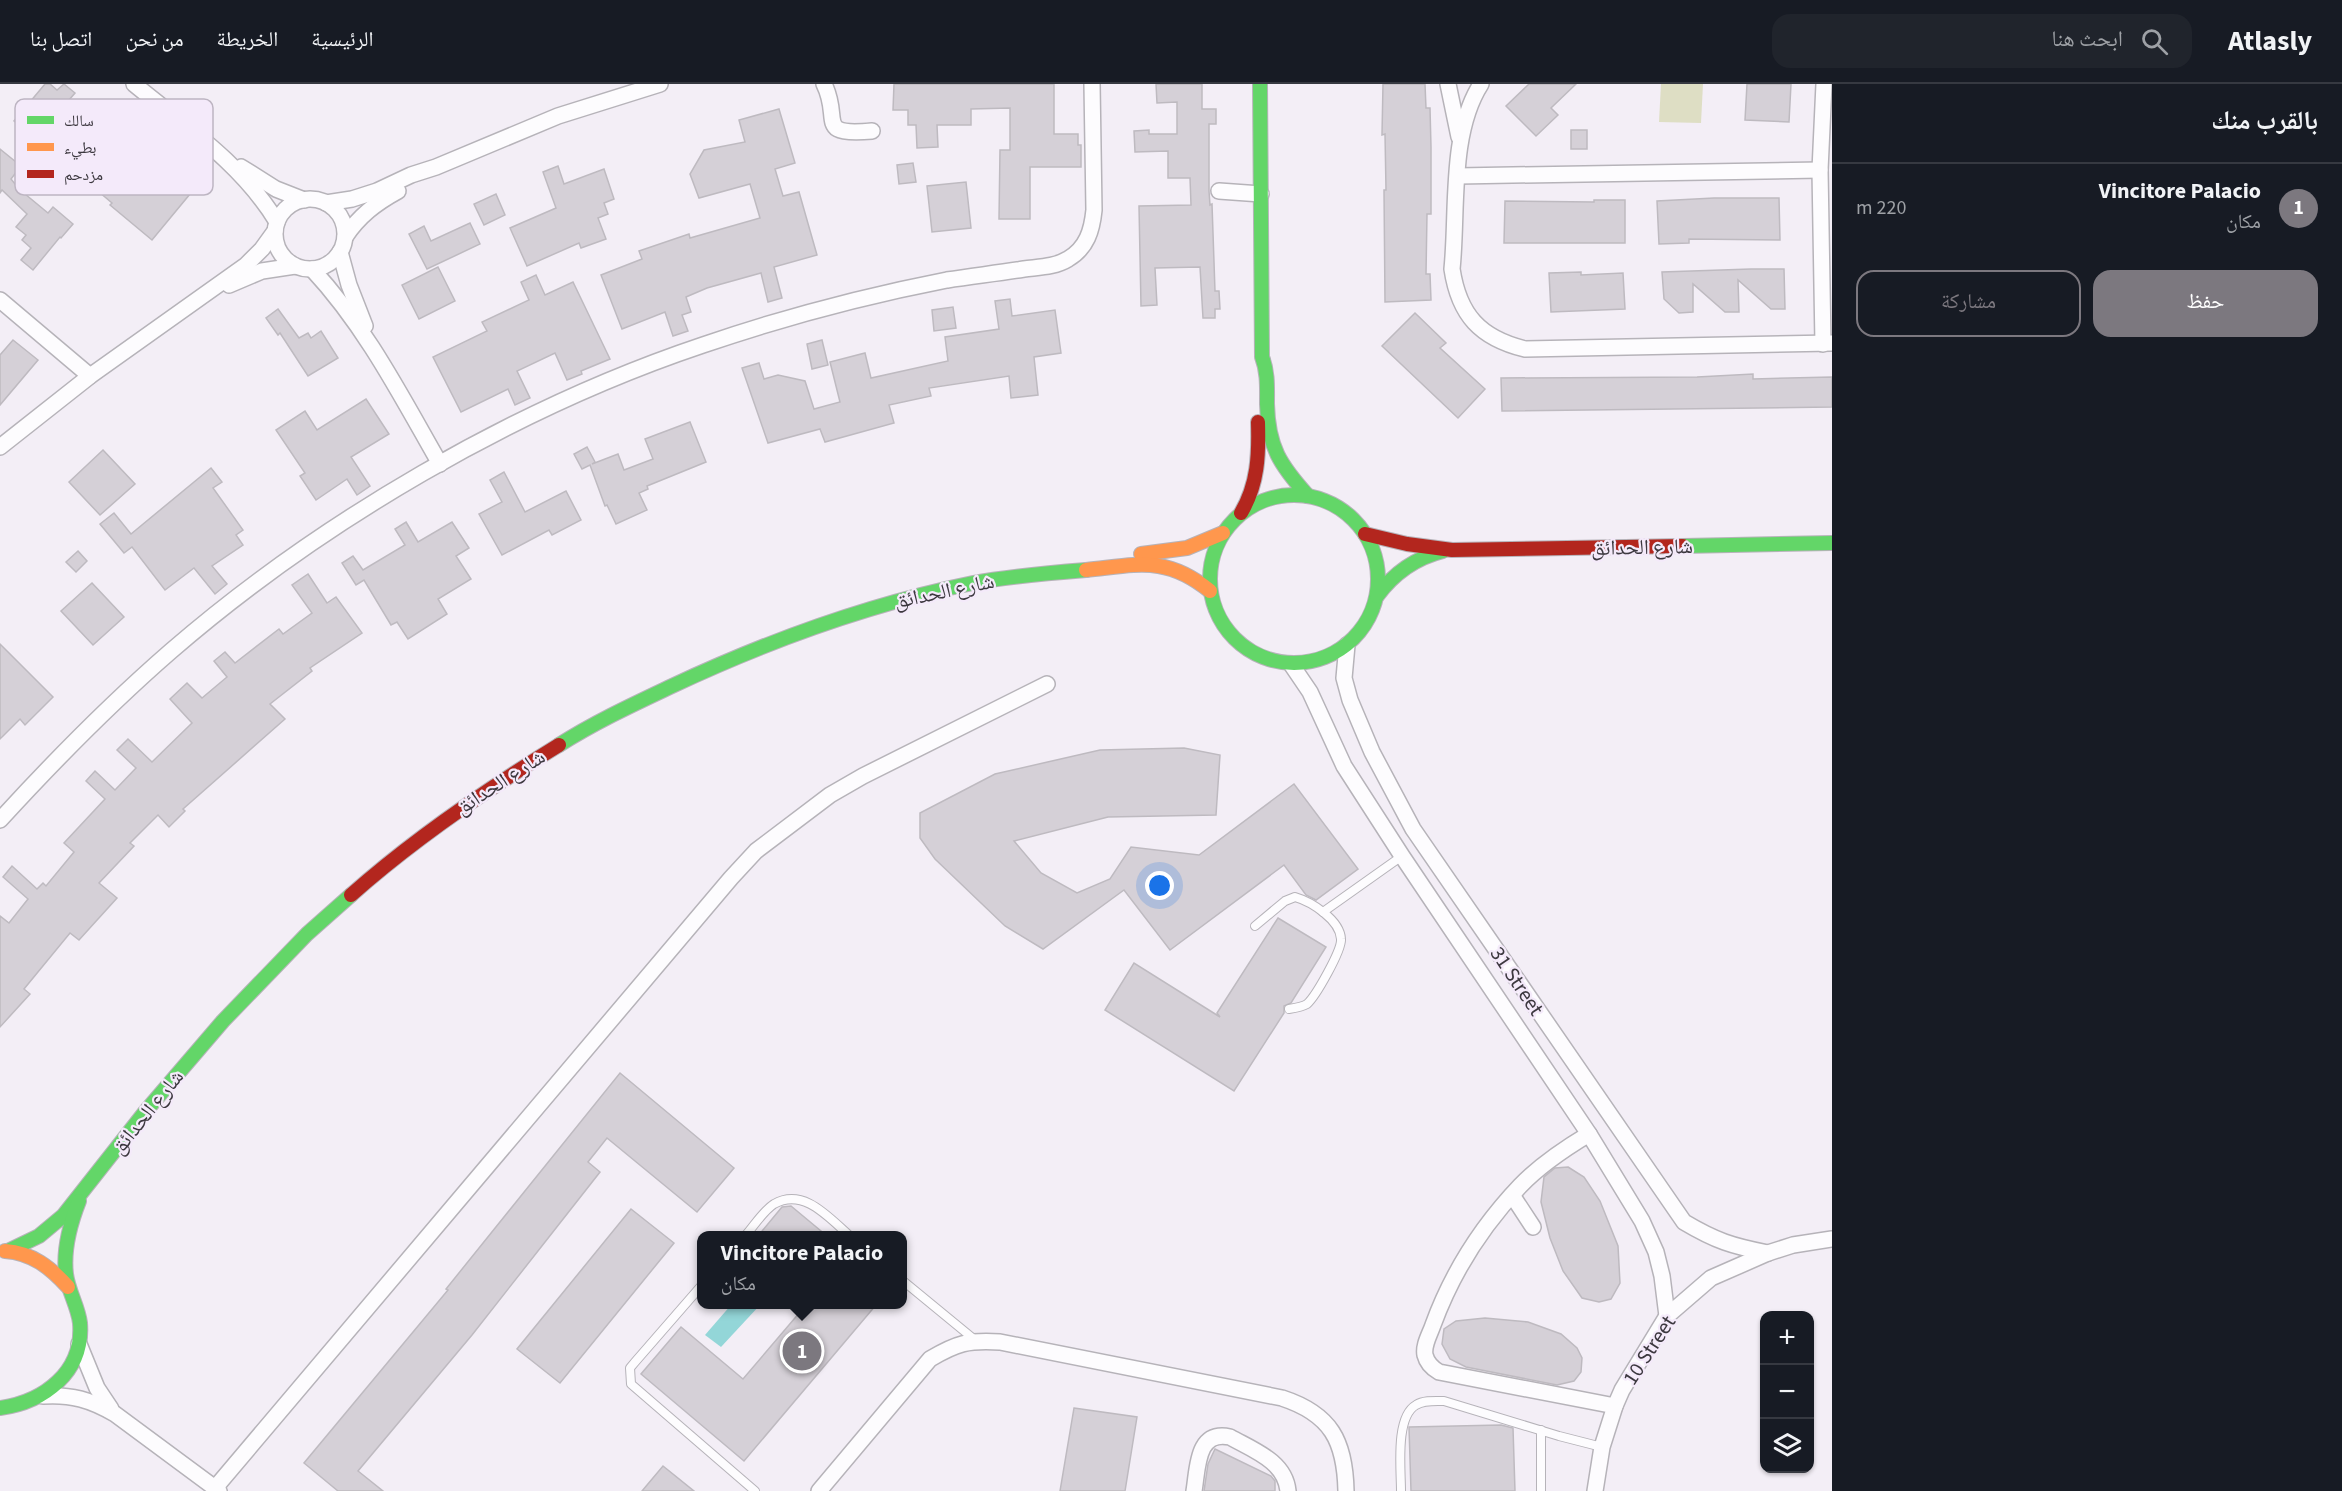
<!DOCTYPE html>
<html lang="ar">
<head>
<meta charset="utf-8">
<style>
  :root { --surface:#171b24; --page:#20242c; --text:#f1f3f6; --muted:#9ea1a6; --line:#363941; --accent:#7c787f }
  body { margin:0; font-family:"Source Sans 3","Noto Naskh Arabic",sans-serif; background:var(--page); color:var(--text); direction:rtl }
  .controls { position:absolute; right:18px; bottom:18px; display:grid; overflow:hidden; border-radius:12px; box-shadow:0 2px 4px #0004 }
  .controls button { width:54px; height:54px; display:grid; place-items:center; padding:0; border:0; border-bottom:2px solid var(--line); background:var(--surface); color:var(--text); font:30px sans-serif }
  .you { position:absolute; left:1160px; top:802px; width:21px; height:21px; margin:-15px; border:4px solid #fff; border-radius:50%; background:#1a73e8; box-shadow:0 0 0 9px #1a73e833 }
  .badge { display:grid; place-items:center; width:39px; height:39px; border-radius:50%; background:var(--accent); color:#fff; font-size:20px; font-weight:700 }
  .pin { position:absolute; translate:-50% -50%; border:3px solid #fff; box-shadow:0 2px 6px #0006 }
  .popup { position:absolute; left:697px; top:1147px; width:210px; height:78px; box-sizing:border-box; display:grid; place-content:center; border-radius:12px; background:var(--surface); filter:drop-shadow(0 2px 4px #0005); font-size:20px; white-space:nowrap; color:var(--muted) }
  .popup b { font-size:22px; color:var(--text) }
  .popup::after { content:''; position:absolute; left:50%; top:100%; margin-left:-12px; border:12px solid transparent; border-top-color:var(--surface) }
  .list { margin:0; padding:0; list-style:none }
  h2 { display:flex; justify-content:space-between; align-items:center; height:78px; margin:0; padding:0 24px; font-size:26px }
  h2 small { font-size:20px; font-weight:400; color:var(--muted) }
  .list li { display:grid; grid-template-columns:39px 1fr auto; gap:18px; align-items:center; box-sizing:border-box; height:90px; padding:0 24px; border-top:2px solid var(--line) }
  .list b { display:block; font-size:22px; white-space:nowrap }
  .list p { margin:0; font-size:20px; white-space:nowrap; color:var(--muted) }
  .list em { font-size:20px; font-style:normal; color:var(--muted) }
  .actions { display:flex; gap:12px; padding:18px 24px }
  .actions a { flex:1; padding:14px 0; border:2px solid var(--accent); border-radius:18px; text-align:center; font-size:21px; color:var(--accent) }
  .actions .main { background:var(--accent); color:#fff }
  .icon { flex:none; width:33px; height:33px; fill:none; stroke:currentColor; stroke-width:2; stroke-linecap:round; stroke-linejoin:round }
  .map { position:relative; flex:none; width:1832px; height:1407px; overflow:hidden; direction:ltr }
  header { display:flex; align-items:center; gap:36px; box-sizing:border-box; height:84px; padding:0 30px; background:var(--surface); border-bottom:2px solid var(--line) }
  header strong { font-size:28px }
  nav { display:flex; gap:33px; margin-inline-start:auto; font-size:21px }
  .search { width:420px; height:54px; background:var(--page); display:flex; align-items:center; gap:15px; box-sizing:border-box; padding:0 21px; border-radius:18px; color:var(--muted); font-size:22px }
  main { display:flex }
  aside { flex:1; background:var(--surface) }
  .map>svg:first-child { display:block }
</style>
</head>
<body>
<header>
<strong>Atlasly</strong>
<div class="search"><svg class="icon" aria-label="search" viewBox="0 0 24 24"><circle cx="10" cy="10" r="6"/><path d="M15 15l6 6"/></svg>ابحث هنا</div>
<nav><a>الرئيسية</a><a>الخريطة</a><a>من نحن</a><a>اتصل بنا</a></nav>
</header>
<main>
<aside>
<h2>بالقرب منك<small></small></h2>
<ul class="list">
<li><span class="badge">1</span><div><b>Vincitore Palacio</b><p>مكان</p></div><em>220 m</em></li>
</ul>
<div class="actions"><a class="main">حفظ</a><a>مشاركة</a></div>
</aside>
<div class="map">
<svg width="1832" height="1407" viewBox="0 0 1832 1407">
  <rect width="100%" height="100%" fill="#f3eef6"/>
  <!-- green -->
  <polygon fill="#dedec4" points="1661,0 1703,0 1701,39 1659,38"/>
  <!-- water -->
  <polygon fill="#93d6d8" points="731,1221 760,1221 721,1263 705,1251"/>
  <!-- building -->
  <g fill="#d5d0d7" stroke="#bebac0" stroke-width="1.5">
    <polygon points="45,0 50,0 57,6 64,0 75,9 69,16 77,22 54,50 38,37 28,49 14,37"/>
    <polygon points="894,0 1054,0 1054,50 1078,50 1078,61 1081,61 1081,83 1030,83 1030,135 999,135 1000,66 1010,66 1010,24 971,25 971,41 937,41 938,63 917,64 916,41 908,41 908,26 893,26"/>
    <polygon points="1156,0 1202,0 1202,25 1216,25 1216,40 1209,40 1209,107 1210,121 1212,120 1215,207 1219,207 1220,225 1215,225 1215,234 1203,234 1200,183 1155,184 1157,221 1141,222 1139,122 1191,121 1190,94 1168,94 1168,67 1135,68 1134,47 1149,46 1149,50 1177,50 1177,18 1157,19"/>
    <polygon points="1383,0 1425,0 1426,24 1430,24 1431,63 1431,130 1427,130 1426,190 1430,190 1431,216 1385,218 1384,106 1386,106 1385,50 1382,51"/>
    <polygon points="1529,0 1576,0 1551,24 1558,31 1536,52 1506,22"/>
    <polygon points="1747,0 1791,0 1789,38 1745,36"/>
    <polygon points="779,25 795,79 775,85 783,112 799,108 817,171 774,183 782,214 768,218 761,189 707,204 686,213 691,228 682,231 688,247 673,252 665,228 622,245 601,191 642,175 639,167 689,150 690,154 760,134 750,100 699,114 690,90 704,66 745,58 739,36"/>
    <polygon points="152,39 164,48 143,72 190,110 152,156 110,121 112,119 66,80 93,48 123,73"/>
    <rect x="1571" y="46" width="16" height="19"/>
    <polygon points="0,65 21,82 11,95 19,105 48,129 53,123 73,140 61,154 60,153 33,186 21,176 31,164 22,156 26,151 16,143 27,130 2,106 0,109"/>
    <polygon points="913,79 916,98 899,100 897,81"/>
    <polygon points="558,82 564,100 604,85 614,115 604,119 608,130 598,134 606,155 581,164 579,159 527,182 510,144 556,124 543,88"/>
    <polygon points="966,98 971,144 932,148 927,102"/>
    <polygon points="496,110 505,131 484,141 474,120"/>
    <polygon points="1714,114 1779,114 1780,156 1689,155 1689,159 1659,160 1657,117"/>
    <polygon points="1594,116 1625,116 1625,159 1504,159 1505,117 1594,118"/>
    <polygon points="470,139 480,160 427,185 409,150 424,142 431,157"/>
    <polygon points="438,183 455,217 419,235 402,201"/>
    <polygon points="1751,185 1784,185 1785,225 1771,225 1738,196 1739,228 1725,228 1693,200 1693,228 1679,229 1664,215 1662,188"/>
    <polygon points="1581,188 1581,191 1623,189 1625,225 1551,228 1549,189"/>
    <polygon points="536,191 545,211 573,198 610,275 581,287 582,290 567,296 555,269 517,287 530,314 515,321 508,305 461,328 433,273 487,247 482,238 529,216 521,198"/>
    <polygon points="1010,215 1012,232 1055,226 1061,269 1034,273 1038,311 1011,314 1009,292 929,304 931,312 889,321 894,339 825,358 820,345 768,359 742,284 759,279 764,295 778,291 805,297 814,325 840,318 830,278 865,269 871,294 948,277 945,253 999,245 995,217"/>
    <polygon points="953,223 956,244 934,247 932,226"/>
    <polygon points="278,225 299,254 308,249 311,254 321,247 338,274 308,292 280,249 278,251 266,234"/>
    <polygon points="1415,229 1446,259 1440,264 1485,305 1458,334 1382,262"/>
    <polygon points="13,256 38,276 0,321 0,271"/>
    <polygon points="822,256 828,281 812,285 807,260"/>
    <polygon points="1753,290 1753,295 1832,293 1832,323 1502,327 1501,294 1697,293"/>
    <polygon points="366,315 389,350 351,373 370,402 357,411 347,395 316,416 300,392 305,389 276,346 305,327 317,346"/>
    <polygon points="690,338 706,378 647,402 648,405 639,409 647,426 616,440 607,421 605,422 590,381 582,385 574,370 587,363 595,378 592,380 618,370 624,386 653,375 645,355"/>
    <polygon points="103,366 135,400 100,431 69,398"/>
    <polygon points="211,384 222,398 213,404 243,446 236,451 243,461 212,482 227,500 215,510 194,484 165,506 132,463 124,469 100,440 114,429 131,450"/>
    <polygon points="504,388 525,428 566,407 581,436 552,451 549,446 502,471 479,430 502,418 490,396"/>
    <polygon points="406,438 418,458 452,438 469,464 456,472 471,495 438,515 447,530 408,555 397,538 391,541 364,496 356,501 342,479 353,472 363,486 405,461 395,445"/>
    <polygon points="78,467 87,477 76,488 66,478"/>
    <polygon points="308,490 327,519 336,513 362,549 310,584 312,587 270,620 285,635 183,725 185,727 169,743 158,731 130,759 134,762 99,799 117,814 79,856 70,849 24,905 30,910 0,943 0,832 9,839 28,815 3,793 12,782 37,805 43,799 46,802 74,768 64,759 105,715 86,697 95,687 115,706 136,684 117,666 128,655 152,678 192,639 170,615 187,599 202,614 227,593 214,577 225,568 235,579 279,545 283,550 312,529 292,501"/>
    <polygon points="92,499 124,533 93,561 61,527"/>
    <polygon points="0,560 53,613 25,641 20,635 0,655"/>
    <polygon points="1184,664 1220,671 1216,731 1108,733 1014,757 1041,789 1077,809 1110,795 1131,763 1199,771 1294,700 1358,785 1316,816 1306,811 1284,781 1170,866 1124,806 1043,865 1005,842 935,775 920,754 920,729 995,690 1100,666"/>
    <polygon points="1278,834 1326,863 1291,919 1284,922 1284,929 1234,1007 1105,926 1134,879 1220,933 1217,929"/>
    <polygon points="620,989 734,1084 697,1128 607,1054 588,1078 600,1088 472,1251 358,1387 383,1407 338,1407 304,1379 448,1206 446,1205"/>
    <polygon points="1568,1083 1584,1093 1600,1117 1618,1162 1620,1199 1611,1215 1599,1218 1582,1214 1563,1187 1550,1154 1541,1118 1544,1093 1555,1084"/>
    <polygon points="791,1122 827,1152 758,1152 782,1123"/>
    <polygon points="631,1125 674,1159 560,1299 517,1265"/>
    <polygon points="806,1221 876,1221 744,1377 641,1290 681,1243 743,1295"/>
    <polygon points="1485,1234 1528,1238 1561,1250 1577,1264 1582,1274 1581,1288 1574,1297 1557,1301 1466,1283 1450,1275 1442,1260 1444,1245 1456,1237"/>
    <polygon points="1074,1324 1137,1333 1125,1407 1060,1407"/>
    <polygon points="1501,1341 1513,1344 1515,1407 1411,1407 1409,1343"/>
    <polygon points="1215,1365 1271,1392 1275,1397 1275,1407 1204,1407 1208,1380"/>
    <polygon points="663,1382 694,1407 642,1407"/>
  </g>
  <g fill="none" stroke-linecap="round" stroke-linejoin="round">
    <defs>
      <g id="lane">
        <polyline points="1323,828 1402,772"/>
        <path d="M 1255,842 L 1285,817 L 1295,813 C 1312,818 1340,836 1341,855 C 1342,866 1316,912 1307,920 C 1302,923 1295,924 1289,925"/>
        <path d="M 745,1152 C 754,1142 763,1127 774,1120 C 804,1103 829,1134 850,1152"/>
        <polyline points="902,1196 975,1256"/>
        <polyline points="702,1201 635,1278 630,1284 631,1300 755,1407"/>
        <polyline points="1541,1346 1541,1407"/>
        <path d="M 1401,1407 C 1401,1385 1395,1333 1416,1321 C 1424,1316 1435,1317 1444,1317 L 1559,1352 L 1602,1363"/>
      </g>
      <g id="street">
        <path d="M 134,0 C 185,42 243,81 277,138"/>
        <path d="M 824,0 C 842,36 814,52 872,47"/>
        <polyline points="1448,0 1459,53"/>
        <path d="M 1481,0 C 1449,50 1458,127 1452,185 C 1459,231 1480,254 1525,265 L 1832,259"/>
        <polyline points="241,83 276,105 304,116"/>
        <polyline points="1458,92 1820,86"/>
        <polyline points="1219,107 1261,110"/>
        <circle cx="310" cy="150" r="35"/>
        <polyline points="326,119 352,115 377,107 411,91 436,83 558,32 660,0"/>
        <path d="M 345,153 C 359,132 376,119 398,107"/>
        <polyline points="340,168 349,201 365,242"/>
        <path d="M 312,185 C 366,243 401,312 440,380"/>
        <polyline points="229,201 262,187 295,182"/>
        <polyline points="0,216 90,292"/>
        <polyline points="1823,260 1820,86 1824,0"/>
        <polyline points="0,363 90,292 246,181 262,165 275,147"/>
        <path d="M 1347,561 L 1344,594 L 1350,616 L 1372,668 L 1413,745 L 1684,1138 C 1716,1157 1732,1162 1768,1169"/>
        <polyline points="1291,580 1310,608 1344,682 1402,772 1589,1050 1642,1137 1656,1168 1662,1192 1667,1232"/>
        <path d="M 0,736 C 54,677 110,620 171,567 C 320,438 515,324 703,261 C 782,234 865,212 947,196 C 973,192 999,189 1024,185 C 1039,183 1055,183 1068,175 C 1087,164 1092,146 1094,126 L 1092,0"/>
        <path d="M 1589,1050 C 1564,1065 1540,1081 1520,1102 C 1482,1142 1452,1189 1433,1241 C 1430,1250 1423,1261 1425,1271 C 1427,1279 1432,1284 1439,1288 L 1615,1322"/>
        <polyline points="1512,1111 1533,1143"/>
        <polyline points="79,1260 97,1304 111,1325"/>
        <path d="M 43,1312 C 71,1310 91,1316 115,1330 L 219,1407"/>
        <polyline points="215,1404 731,794 756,767 830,711 863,692 1047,600"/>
        <path d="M 819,1407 L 930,1275 C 957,1259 968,1256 1000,1258 L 1282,1314 C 1331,1330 1345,1357 1346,1407"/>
        <path d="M 1194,1407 C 1198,1384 1196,1346 1230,1353 C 1253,1366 1285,1377 1288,1407"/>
        <polyline points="1595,1407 1602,1363 1615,1322 1622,1306 1667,1232 1711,1194 1768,1169 1793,1161 1832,1155"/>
      </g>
      <g id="fast">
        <path d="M 1260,0 L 1262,273 C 1268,288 1267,304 1267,320 C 1268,363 1280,381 1308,412"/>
        <circle cx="1294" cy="495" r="84"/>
        <polyline points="1683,462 1832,459"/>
        <path d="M 1377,512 C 1394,489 1415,474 1443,467"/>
        <path d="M 559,661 C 595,638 634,620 672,602 C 768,557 869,520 973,499 C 1010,492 1048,489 1086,486"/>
        <polyline points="10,1166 39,1152 63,1132 145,1028 223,937 307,850 351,811"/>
        <path d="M 0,1324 C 44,1318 84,1288 80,1239 C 78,1222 68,1207 66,1190 C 63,1165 70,1140 79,1117"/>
      </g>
      <g id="slow">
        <polyline points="1141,470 1187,464 1223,449"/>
        <path d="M 1086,486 C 1137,481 1166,471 1210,507"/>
        <path d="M 5,1167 C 32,1169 50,1183 68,1203"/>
      </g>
      <g id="jam">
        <path d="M 1241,429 C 1258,400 1259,371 1258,338"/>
        <polyline points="1365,450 1407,460 1452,466 1683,462"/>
        <path d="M 351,811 C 415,754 486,706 559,661"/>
      </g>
    </defs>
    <!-- lane casing -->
    <use href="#lane" stroke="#b6b3b9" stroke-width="10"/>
    <!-- street casing -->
    <use href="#street" stroke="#b6b3b9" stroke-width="18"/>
    <!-- fast casing -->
    <use href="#fast" stroke="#b6b3b9" stroke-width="16"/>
    <!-- slow casing -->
    <use href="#slow" stroke="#b6b3b9" stroke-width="16"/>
    <!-- jam casing -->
    <use href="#jam" stroke="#b6b3b9" stroke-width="16"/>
    <!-- lane -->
    <use href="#lane" stroke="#fdfcfe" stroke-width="8"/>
    <!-- street -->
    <use href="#street" stroke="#fdfcfe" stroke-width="15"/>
    <!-- fast -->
    <use href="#fast" stroke="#63d668" stroke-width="14"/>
    <!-- slow -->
    <use href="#slow" stroke="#ff974d" stroke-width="14"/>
    <!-- jam -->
    <use href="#jam" stroke="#b3261e" stroke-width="14"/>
  </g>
  <g text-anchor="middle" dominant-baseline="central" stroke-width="4.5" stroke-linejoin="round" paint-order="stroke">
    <!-- street labels -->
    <g font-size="21" fill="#3c383f" stroke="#f4eafa">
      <text transform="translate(1642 463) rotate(-1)">شارع الحدائق</text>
      <text transform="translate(944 507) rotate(-12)">شارع الحدائق</text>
      <text transform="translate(500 698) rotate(-33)">شارع الحدائق</text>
      <text transform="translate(1517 897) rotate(56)">31 Street</text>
      <text transform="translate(147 1028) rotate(-51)">شارع الحدائق</text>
      <text transform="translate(1649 1266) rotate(-57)">10 Street</text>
    </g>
  </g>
  <!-- legend -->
  <rect x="15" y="15" width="198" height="96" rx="9" fill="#f4eafa" stroke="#bdb5c2" stroke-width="1.5"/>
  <rect x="27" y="32" width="27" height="8" fill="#63d668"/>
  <rect x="27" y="59" width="27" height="8" fill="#ff974d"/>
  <rect x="27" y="86" width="27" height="8" fill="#b3261e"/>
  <g font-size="16" fill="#3c383f">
    <text x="64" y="42">سالك</text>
    <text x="64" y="69">بطيء</text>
    <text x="64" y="96">مزدحم</text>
  </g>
</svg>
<div class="controls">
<button>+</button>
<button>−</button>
<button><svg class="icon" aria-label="layers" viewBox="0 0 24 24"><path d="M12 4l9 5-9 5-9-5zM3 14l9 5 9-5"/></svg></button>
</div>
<div class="you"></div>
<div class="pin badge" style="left:802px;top:1267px">1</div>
<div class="popup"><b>Vincitore Palacio</b>مكان</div>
</div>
</main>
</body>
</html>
